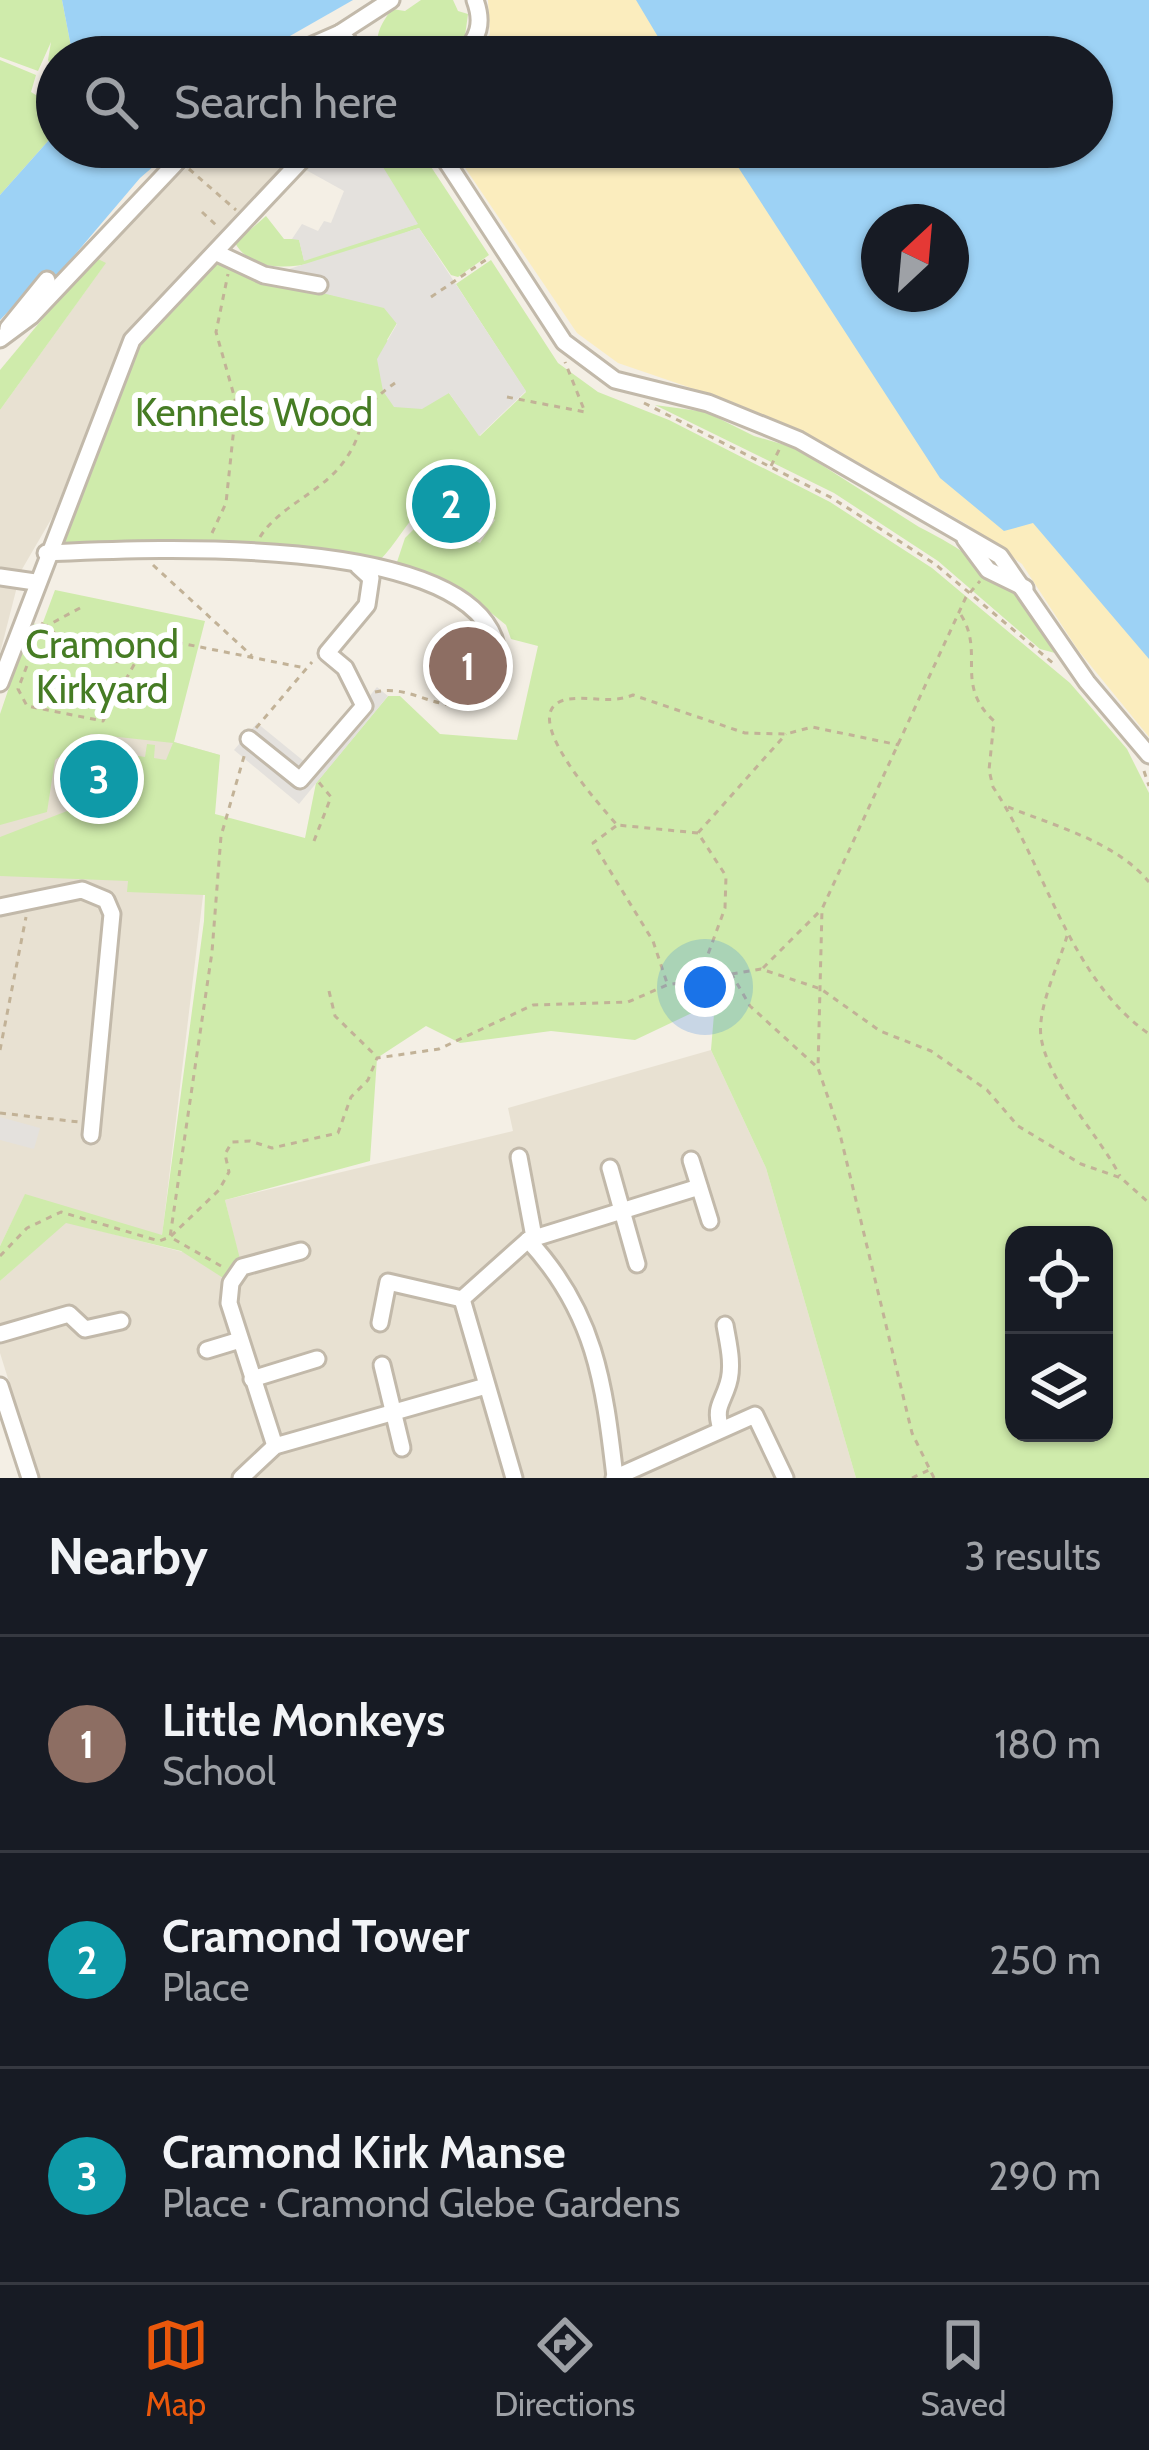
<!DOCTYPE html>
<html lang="en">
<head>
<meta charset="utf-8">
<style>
  :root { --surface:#171b24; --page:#20242c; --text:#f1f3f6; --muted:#9ea1a6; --line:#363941; --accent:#ea580c }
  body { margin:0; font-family:Cabin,sans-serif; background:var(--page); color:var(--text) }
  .controls { position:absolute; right:36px; bottom:36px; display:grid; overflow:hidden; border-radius:24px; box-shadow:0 3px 9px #0004 }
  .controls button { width:108px; height:108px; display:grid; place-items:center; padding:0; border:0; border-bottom:3px solid var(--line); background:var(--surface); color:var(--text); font:60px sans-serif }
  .compass { position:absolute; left:861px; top:204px; width:108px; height:108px; border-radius:50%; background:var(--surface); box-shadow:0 3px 9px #0004; rotate:26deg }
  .you { position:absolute; left:705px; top:987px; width:42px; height:42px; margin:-30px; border:9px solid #fff; border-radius:50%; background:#1a73e8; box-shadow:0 0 0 18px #1a73e833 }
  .badge { display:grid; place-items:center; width:78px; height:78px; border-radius:50%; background:var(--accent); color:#fff; font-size:39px; font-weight:700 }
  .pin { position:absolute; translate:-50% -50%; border:6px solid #fff; box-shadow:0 3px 12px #0006 }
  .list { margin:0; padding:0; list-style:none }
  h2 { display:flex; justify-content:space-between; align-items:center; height:156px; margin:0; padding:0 48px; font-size:51px }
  h2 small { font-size:39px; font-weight:400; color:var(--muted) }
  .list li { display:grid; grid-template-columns:78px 1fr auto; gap:36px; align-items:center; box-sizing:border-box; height:216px; padding:0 48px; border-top:3px solid var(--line) }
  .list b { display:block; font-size:45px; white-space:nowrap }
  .list p { margin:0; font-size:39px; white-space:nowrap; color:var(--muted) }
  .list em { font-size:39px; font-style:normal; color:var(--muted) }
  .icon { flex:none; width:66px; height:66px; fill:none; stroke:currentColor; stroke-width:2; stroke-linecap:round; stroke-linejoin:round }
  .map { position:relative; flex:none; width:1149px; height:1478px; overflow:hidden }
  .search { position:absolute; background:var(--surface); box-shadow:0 3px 9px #0004; left:36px; right:36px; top:36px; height:132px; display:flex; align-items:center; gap:30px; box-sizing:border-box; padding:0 42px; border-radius:66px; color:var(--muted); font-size:45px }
  .sheet { height:804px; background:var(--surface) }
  nav { display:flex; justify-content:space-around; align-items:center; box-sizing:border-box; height:168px; border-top:3px solid var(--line); background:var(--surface); font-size:33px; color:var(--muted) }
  nav a { display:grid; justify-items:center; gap:6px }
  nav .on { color:var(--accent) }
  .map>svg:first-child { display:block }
</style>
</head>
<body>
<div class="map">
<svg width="1149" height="1478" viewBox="0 0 1149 1478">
  <rect width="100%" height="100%" fill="#f4efe5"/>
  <!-- residential -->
  <g fill="#e8e1d2">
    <polygon points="215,147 308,147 123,340 53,516 21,571 0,653 0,410 105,264 94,257 166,184"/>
    <polygon points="0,716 174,742 220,755 162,1236 25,1195 0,1246"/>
    <polygon points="711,1050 766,1168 856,1478 39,1478 0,1353 0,1281 66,1222 241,1267 225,1200 513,1131 508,1108"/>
  </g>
  <!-- green -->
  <g fill="#cfebab" fill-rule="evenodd">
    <polygon points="0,0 62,0 73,57 57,57 57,131 0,195 0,60 36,75 31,92 44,100 56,79 48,60 51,42 38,71 0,57"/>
    <path d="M 421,0 L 453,0 L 458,11 L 468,14 L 465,36 L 450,41 L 438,57 L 381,57 C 373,37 380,25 392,9 L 405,11 Z"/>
    <path d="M 344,147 L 418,147 L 489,255 L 458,277 L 451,275 L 419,228 C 372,243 266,297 235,243 L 266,216 L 284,239 L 299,239 L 304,260 L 417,224 L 374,155 L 361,165 Z"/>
    <polygon points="94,257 106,263 0,410 0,370"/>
    <path d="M 491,260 L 558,363 L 598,392 L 669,420 L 830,502 L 932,568 L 1070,683 L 1127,749 L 1149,793 L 1149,1478 L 856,1478 L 766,1168 L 711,1050 L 715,1002 L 635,1040 L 551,1031 L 460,1043 L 426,1026 L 377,1058 L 370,1161 L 225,1200 L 242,1267 L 231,1283 L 181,1251 L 66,1223 L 0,1281 L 0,1246 L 25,1194 L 162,1235 L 204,921 L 205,895 L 127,892 L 128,881 L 0,876 L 0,837 L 80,806 L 109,808 L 113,774 L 129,775 L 132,755 L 145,757 L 147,744 L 155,745 L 154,758 L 166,760 L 173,743 L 91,734 L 55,760 L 47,812 L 0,825 L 0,714 L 31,623 L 42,625 L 55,590 L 205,621 L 174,742 L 220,755 L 215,814 L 305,838 L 316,783 L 388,696 L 400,696 L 440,734 L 517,740 L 538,646 L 511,639 L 506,625 L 474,599 L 471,604 L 395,568 L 405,538 L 423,520 L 480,543 L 495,520 L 459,489 C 411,502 408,532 378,562 L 195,540 L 61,547 L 136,347 L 218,261 L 252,276 L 384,307 L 397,323 L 387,340 L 449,393 L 480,436 L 526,392 L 456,284 ZM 1014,1235 L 1104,1235 L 1104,1433 L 1014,1433 Z"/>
    <path d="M 655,405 L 706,412 L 754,436 L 795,448 L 919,527 C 964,549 1040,598 1055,653 L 1040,649 L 938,561 L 834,493 Z"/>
  </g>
  <!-- sand -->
  <path fill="#fbedbe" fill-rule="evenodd" d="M 488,0 L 1149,0 L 1149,737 L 1078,650 L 1022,564 L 968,525 L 823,442 L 735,403 L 618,363 L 577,333 L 451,147 L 1092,147 L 1092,57 L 476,57 L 490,34 ZM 879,222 L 951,222 L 951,294 L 879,294 Z"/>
  <!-- parking -->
  <g fill="#e4e1dd">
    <polygon points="339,147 361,164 375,154 418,224 304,261 299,240 292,239 302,224 318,231 324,221 331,223 344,191 306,170 315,157 327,165"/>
    <polygon points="419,228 526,391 479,436 449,393 422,409 394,407 383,391 377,359 397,324 384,308 285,284 289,269"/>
    <polygon points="377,687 388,696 299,804 234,750 257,723 311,767"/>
    <polygon points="0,1117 40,1128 34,1149 0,1140"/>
  </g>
  <!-- water -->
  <g fill="#9dd2f5" fill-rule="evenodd">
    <polygon points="62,0 353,0 253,57 73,57"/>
    <path d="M 636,0 L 1149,0 L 1149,659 L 1033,523 L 1004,531 L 940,478 L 725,147 L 1092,147 L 1092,57 L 670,57 ZM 951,222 L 951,294 L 879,294 L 879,222 Z"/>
    <polygon points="57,131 57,147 176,147 140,178 50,284 41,277 0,320 0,195"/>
  </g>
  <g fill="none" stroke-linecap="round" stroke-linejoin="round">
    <defs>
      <g id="minor">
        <polyline points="340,33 363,57"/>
        <polyline points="285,57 340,33 391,0"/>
        <path d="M 462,57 C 478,37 484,24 475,0"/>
        <polyline points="437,147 564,342 615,380 708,403 799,440 1000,556 1087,682 1149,755"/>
        <polyline points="217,253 264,275 319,285"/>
        <polyline points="8,328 47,280"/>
        <polyline points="0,339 31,316 191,147"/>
        <polyline points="965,539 988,570 1025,588"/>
        <path d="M 46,553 C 139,549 453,532 494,638 C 499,651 492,670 489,684"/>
        <polyline points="0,577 35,582"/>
        <polyline points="0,683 132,340 314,147"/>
        <polyline points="249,739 300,780 364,706 345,668 327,653 367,605 371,578 358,566"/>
        <polyline points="0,907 82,890 106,900 112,914 91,1135"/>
        <polyline points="519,1157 534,1237"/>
        <polyline points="691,1160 710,1221"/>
        <polyline points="610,1168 637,1264"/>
        <path d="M 528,1240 C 595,1312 604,1382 615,1477"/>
        <polyline points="462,1299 514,1478"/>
        <polyline points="380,1323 388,1282 462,1299 528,1240 699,1187"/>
        <polyline points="0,1334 69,1314 85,1329 121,1321"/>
        <polyline points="207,1350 240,1340"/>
        <polyline points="382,1365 402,1448"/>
        <polyline points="252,1379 317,1359"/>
        <polyline points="0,1386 30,1478"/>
        <path d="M 721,1429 C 714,1407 722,1404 728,1384 C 734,1365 728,1343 725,1325"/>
        <polyline points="275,1446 229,1303 231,1283 242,1267 301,1251"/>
        <polyline points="241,1478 275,1446 486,1386"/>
        <polyline points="614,1478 755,1415 785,1478"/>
      </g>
    </defs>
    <!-- minor casing -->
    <use href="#minor" stroke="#c2b9aa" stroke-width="21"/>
    <!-- path -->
    <g stroke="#c2b297" stroke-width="3" stroke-dasharray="6 6" stroke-linecap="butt">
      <polyline points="189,169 236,210"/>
      <polyline points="202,212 216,225"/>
      <polyline points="431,297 490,257"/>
      <polyline points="507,397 585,412 565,362"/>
      <polyline points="644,403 832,498 935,564 1054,664"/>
      <polyline points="771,466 780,448"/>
      <polyline points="212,533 226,503 234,427 235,399 216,332 228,274"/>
      <path d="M 260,537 C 280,505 322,493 345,460 C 371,423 349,415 395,383"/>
      <polyline points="153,565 252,656"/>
      <polyline points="80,608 41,629 18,689 27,706 103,721 141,652"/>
      <path d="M 961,615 C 985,653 954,684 994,721 L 989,770 L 993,787 C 1045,865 1069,978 1149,1034"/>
      <polyline points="41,623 91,660 124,662 129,650 142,650 145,636 305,668"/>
      <path d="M 375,692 C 408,684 435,710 467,705 L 476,693"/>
      <polyline points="256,728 312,662"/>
      <polyline points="1144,771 1149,786"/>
      <path d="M 1008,807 C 1055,826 1116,842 1149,882"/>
      <polyline points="616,826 593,843 653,941 667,983"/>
      <path d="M 698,833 L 617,825 C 602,807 510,708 569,699 C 591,696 611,704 633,695 L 745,733 L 786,734 L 812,727 L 899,745"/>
      <polyline points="314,841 331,797 317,780"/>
      <path d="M 1067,936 C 1059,964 1037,1008 1041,1037 C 1048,1083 1099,1135 1120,1176"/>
      <polyline points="763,968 819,912"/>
      <polyline points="731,973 750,1006 817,1067"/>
      <polyline points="700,976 725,908 726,876 698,833 786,734"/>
      <polyline points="329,991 335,1016 375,1055"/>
      <polyline points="0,1050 26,917"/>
      <polyline points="0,1113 79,1122"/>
      <polyline points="0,1256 27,1228 61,1212 159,1241 170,1237 212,952 221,836 245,753"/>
      <polyline points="221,1266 170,1237 219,1190 229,1172 225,1154 232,1142 250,1141 272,1148 338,1133 351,1097 368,1080 377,1058 439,1049 533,1005 628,1002 667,985 761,969 821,989 880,1031 931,1051 987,1090 1018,1126 1081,1164 1121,1178 1149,1203"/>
      <polyline points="912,1478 929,1470"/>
      <polyline points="934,1478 912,1433 839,1130 818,1068 822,909 966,597 980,581"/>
    </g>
    <!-- minor -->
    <use href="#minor" stroke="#fff" stroke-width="15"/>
  </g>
  <g text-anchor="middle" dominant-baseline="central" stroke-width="12" stroke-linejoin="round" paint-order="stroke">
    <!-- park labels -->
    <g font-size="39" fill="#467c24" stroke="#fff">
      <text x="254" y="412">Kennels Wood</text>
      <text x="102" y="644">Cramond<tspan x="102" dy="45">Kirkyard</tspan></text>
    </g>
  </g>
</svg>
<div class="controls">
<button><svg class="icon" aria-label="locate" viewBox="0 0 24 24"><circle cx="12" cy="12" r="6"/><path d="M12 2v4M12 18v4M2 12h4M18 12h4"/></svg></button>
<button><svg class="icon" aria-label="layers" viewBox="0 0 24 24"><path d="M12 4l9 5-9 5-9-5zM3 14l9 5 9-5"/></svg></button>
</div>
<svg class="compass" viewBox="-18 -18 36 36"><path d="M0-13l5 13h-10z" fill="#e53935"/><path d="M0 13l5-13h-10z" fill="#9ea1a6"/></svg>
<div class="you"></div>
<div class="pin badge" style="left:468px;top:666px;background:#8d6e63">1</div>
<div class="pin badge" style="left:451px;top:504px;background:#0f9aa8">2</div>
<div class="pin badge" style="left:99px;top:779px;background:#0f9aa8">3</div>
<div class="search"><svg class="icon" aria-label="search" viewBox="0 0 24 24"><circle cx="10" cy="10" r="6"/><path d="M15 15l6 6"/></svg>Search here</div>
</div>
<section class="sheet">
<h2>Nearby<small>3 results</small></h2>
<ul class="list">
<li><span class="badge" style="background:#8d6e63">1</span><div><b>Little Monkeys</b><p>School</p></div><em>180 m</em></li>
<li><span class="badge" style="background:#0f9aa8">2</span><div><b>Cramond Tower</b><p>Place</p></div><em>250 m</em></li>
<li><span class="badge" style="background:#0f9aa8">3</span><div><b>Cramond Kirk Manse</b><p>Place · Cramond Glebe Gardens</p></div><em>290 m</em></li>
</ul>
</section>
<nav>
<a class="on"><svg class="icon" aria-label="map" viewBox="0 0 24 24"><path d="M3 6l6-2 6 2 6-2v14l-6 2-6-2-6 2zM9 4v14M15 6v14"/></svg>Map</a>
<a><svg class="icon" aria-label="directions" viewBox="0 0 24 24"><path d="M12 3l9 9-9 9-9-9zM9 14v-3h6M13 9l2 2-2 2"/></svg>Directions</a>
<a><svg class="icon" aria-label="saved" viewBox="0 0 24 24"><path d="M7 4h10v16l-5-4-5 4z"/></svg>Saved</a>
</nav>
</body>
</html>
